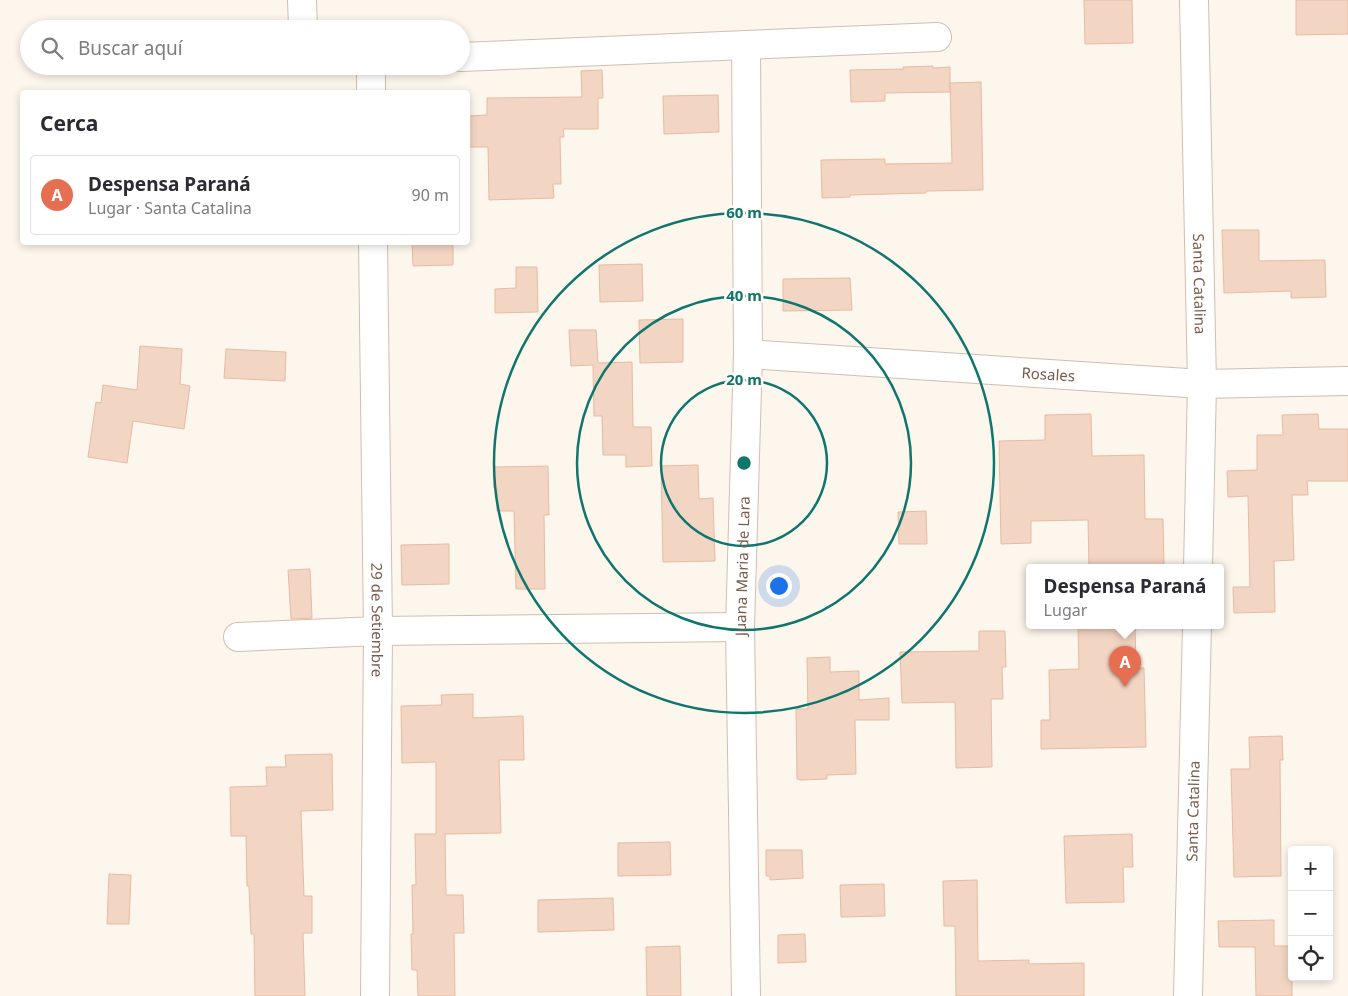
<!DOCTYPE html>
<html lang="es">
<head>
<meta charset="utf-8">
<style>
  :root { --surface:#fff; --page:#f7f7f7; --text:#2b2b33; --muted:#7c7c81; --line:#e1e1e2; --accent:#e76f51 }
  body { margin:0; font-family:"Noto Sans",sans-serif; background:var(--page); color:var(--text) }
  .controls { position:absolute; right:15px; bottom:15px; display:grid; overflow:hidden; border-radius:5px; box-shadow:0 2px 8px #0003 }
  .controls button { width:45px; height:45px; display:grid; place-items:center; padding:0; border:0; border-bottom:1px solid var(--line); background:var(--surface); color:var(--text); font:25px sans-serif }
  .you { position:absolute; left:778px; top:585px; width:18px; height:18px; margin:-12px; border:4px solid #fff; border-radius:50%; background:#1a73e8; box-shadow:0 0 0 8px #1a73e833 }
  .badge { display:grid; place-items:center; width:32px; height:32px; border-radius:50%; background:var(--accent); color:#fff; font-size:16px; font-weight:700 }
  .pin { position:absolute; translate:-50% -41px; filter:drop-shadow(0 1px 2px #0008) }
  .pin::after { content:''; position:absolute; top:26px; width:18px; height:15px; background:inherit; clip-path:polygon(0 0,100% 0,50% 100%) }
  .popup { position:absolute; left:1026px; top:564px; width:198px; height:65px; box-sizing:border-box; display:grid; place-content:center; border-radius:5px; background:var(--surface); filter:drop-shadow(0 1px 4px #0005); font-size:16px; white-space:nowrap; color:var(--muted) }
  .popup b { font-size:19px; color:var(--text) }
  .popup::after { content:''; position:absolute; left:50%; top:100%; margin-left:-10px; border:10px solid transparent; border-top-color:var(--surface) }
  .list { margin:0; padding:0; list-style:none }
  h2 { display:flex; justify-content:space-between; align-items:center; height:65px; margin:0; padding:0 20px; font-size:21px }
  h2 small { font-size:16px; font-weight:400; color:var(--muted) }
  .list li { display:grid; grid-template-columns:32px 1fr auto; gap:15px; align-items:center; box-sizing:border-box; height:80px; margin:0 10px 10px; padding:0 10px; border:1px solid var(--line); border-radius:5px }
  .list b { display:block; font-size:19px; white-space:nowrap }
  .list p { margin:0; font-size:16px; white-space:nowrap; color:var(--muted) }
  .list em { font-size:16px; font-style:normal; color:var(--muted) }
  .icon { flex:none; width:28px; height:28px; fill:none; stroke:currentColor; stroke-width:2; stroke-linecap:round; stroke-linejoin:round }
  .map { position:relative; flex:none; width:1348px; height:996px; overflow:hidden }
  .search { position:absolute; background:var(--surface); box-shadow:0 2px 8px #0003; left:20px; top:20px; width:450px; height:55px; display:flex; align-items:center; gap:12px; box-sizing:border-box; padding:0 18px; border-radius:28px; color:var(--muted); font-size:19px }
  .panel { position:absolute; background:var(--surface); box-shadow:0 2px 8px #0003; left:20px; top:90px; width:450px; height:155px; border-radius:5px }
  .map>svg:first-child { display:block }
</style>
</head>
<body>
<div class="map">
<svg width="1348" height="996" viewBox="0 0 1348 996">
  <rect width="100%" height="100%" fill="#fdf6ec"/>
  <!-- building -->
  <g fill="#f3d5c3" stroke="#e6bba3">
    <polygon points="1084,0 1132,0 1133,43 1085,44"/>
    <polygon points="1296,0 1348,0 1348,34 1296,35"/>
    <polygon points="933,66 933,68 950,67 950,92 885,93 885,101 851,102 850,70 904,69 903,67"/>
    <polygon points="602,70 603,98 598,98 598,129 563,129 564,137 560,137 561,184 553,184 554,198 489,200 488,147 468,147 468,116 487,115 487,98 582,97 581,71"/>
    <polygon points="981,82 983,190 926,191 926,193 850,195 850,197 822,198 821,160 885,159 885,164 952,163 950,83"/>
    <polygon points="718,95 719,132 664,134 663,96"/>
    <polygon points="1222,230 1259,230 1259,261 1325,260 1326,297 1291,298 1291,291 1224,293"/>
    <polygon points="412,242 453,242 453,265 413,266"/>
    <polygon points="642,264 643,301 600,302 599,265"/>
    <polygon points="516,267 537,267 538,312 495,313 495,289 516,288"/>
    <polygon points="850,278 852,310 783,311 783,279"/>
    <polygon points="683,319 683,362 640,363 639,320"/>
    <polygon points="569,330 596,330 598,363 632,362 633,427 651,427 652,466 626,467 626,455 603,455 602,416 594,416 593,365 571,366"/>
    <polygon points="140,346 182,349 180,384 190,386 184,429 133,421 127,463 88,457 96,402 101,403 103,385 137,390"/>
    <polygon points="226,349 286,352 285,381 224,378"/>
    <polygon points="1091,414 1092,456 1144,455 1145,519 1163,519 1164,568 1127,568 1127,567 1089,568 1088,520 1031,521 1031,543 1001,544 999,441 1045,440 1045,415"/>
    <polygon points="1318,414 1319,429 1348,429 1348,481 1307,481 1308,495 1292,495 1294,560 1274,561 1275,612 1234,613 1233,587 1250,587 1248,496 1228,497 1227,471 1257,470 1257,435 1283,435 1282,415"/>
    <polygon points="698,465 699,499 713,498 715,561 663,562 661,466"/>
    <polygon points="548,466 549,515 544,515 545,589 516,589 514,511 497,511 497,488 494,488 494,467"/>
    <polygon points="926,511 927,544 899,544 898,512"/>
    <polygon points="449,544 449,584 402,585 401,545"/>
    <polygon points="310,569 312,618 291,619 288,570"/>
    <polygon points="1078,626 1135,626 1136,668 1144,668 1146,747 1041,749 1041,720 1050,720 1049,670 1079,669"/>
    <polygon points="979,631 1005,631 1006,667 1002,667 1003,699 991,699 992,767 956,768 955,702 902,703 900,652 979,651"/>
    <polygon points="830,657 830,672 859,671 859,700 889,698 889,720 855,720 856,774 827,775 827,779 801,780 797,779 796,709 808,709 807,658"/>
    <polygon points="473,694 473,718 523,716 524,760 499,760 501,833 445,834 446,895 463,895 464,933 454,933 455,996 418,996 417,970 412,970 411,934 413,934 412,885 416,885 415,834 436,834 436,762 402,763 401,706 442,705 441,695"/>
    <polygon points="1282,736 1283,760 1280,760 1281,876 1234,877 1231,769 1250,769 1249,737"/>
    <polygon points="332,754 333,810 301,811 304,896 312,896 312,933 303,933 305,996 255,996 254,934 251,934 249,886 247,886 246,836 231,836 230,787 267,786 266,767 286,767 285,755"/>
    <polygon points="1132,834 1133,867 1123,867 1124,902 1066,903 1064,836"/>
    <polygon points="670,842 671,875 618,876 618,843"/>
    <polygon points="766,850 802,850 803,878 770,880 770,876 766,876"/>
    <polygon points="109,874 131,875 129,924 107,924"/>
    <polygon points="977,880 978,961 1029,960 1029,964 1084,963 1084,996 956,996 955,926 944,926 943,881"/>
    <polygon points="884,884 885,916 841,917 840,885"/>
    <polygon points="613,898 614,930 538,932 538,900"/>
    <polygon points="1274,920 1274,946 1292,946 1292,996 1256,996 1255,947 1219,947 1218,921"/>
    <polygon points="805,934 806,962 778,963 778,935"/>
    <polygon points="680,946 681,996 647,996 646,947"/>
  </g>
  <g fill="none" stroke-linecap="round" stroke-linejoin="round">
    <defs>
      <g id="minor">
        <polyline points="302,0 303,29"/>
        <path id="s1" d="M 1194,0 L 1202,384 L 1198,568"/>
        <polyline points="461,57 937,37"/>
        <polyline points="371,66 371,92"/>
        <path id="s2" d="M 373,242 L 378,631 L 375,996"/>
        <path id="s3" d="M 748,354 L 1202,384 L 1348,381"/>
        <polyline points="238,637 378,631 740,627"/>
        <path id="s4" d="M 746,996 L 740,627 L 748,354 L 746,45"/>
        <path id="s5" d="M 1188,996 L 1197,626"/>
      </g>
    </defs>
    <!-- minor casing -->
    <use href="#minor" stroke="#d1beb0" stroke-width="30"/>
    <!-- minor -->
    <use href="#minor" stroke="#fff" stroke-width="28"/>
  </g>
  <!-- distance rings -->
  <g fill="none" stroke="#0f766e" stroke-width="2.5">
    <circle cx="744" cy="463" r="83"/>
    <circle cx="744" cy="463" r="167"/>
    <circle cx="744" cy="463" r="250"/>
  </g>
  <g text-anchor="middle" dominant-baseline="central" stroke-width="5" stroke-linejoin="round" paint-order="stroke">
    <!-- street labels -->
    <g font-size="15" fill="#7a5c4d" stroke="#fffaf3">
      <text stroke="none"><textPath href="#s1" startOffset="284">Santa Catalina</textPath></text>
      <text stroke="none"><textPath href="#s3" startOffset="301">Rosales</textPath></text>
      <text stroke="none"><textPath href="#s4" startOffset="430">Juana Maria de Lara</textPath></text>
      <text stroke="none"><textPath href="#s2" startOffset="378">29 de Setiembre</textPath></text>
      <text stroke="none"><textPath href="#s5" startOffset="185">Santa Catalina</textPath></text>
    </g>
  </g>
  <circle cx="744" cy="463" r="8" fill="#0f766e" stroke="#fffaf3" stroke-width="2.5"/>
  <g font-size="15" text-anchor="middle" font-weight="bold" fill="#0f766e" stroke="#fffaf3" stroke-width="5" stroke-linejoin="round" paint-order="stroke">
    <text x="744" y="218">60 m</text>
    <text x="744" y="301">40 m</text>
    <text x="744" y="385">20 m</text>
  </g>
</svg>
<div class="controls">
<button>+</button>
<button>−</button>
<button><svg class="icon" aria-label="locate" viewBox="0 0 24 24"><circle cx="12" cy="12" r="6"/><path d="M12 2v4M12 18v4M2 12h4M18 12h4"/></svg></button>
</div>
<div class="you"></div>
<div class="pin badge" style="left:1125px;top:687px">A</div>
<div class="popup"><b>Despensa Paraná</b>Lugar</div>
<div class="search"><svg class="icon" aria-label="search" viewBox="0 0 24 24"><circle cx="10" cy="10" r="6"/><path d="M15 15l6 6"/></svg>Buscar aquí</div>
<section class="panel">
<h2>Cerca<small></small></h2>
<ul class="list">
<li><span class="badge">A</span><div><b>Despensa Paraná</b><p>Lugar · Santa Catalina</p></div><em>90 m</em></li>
</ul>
</section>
</div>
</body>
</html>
